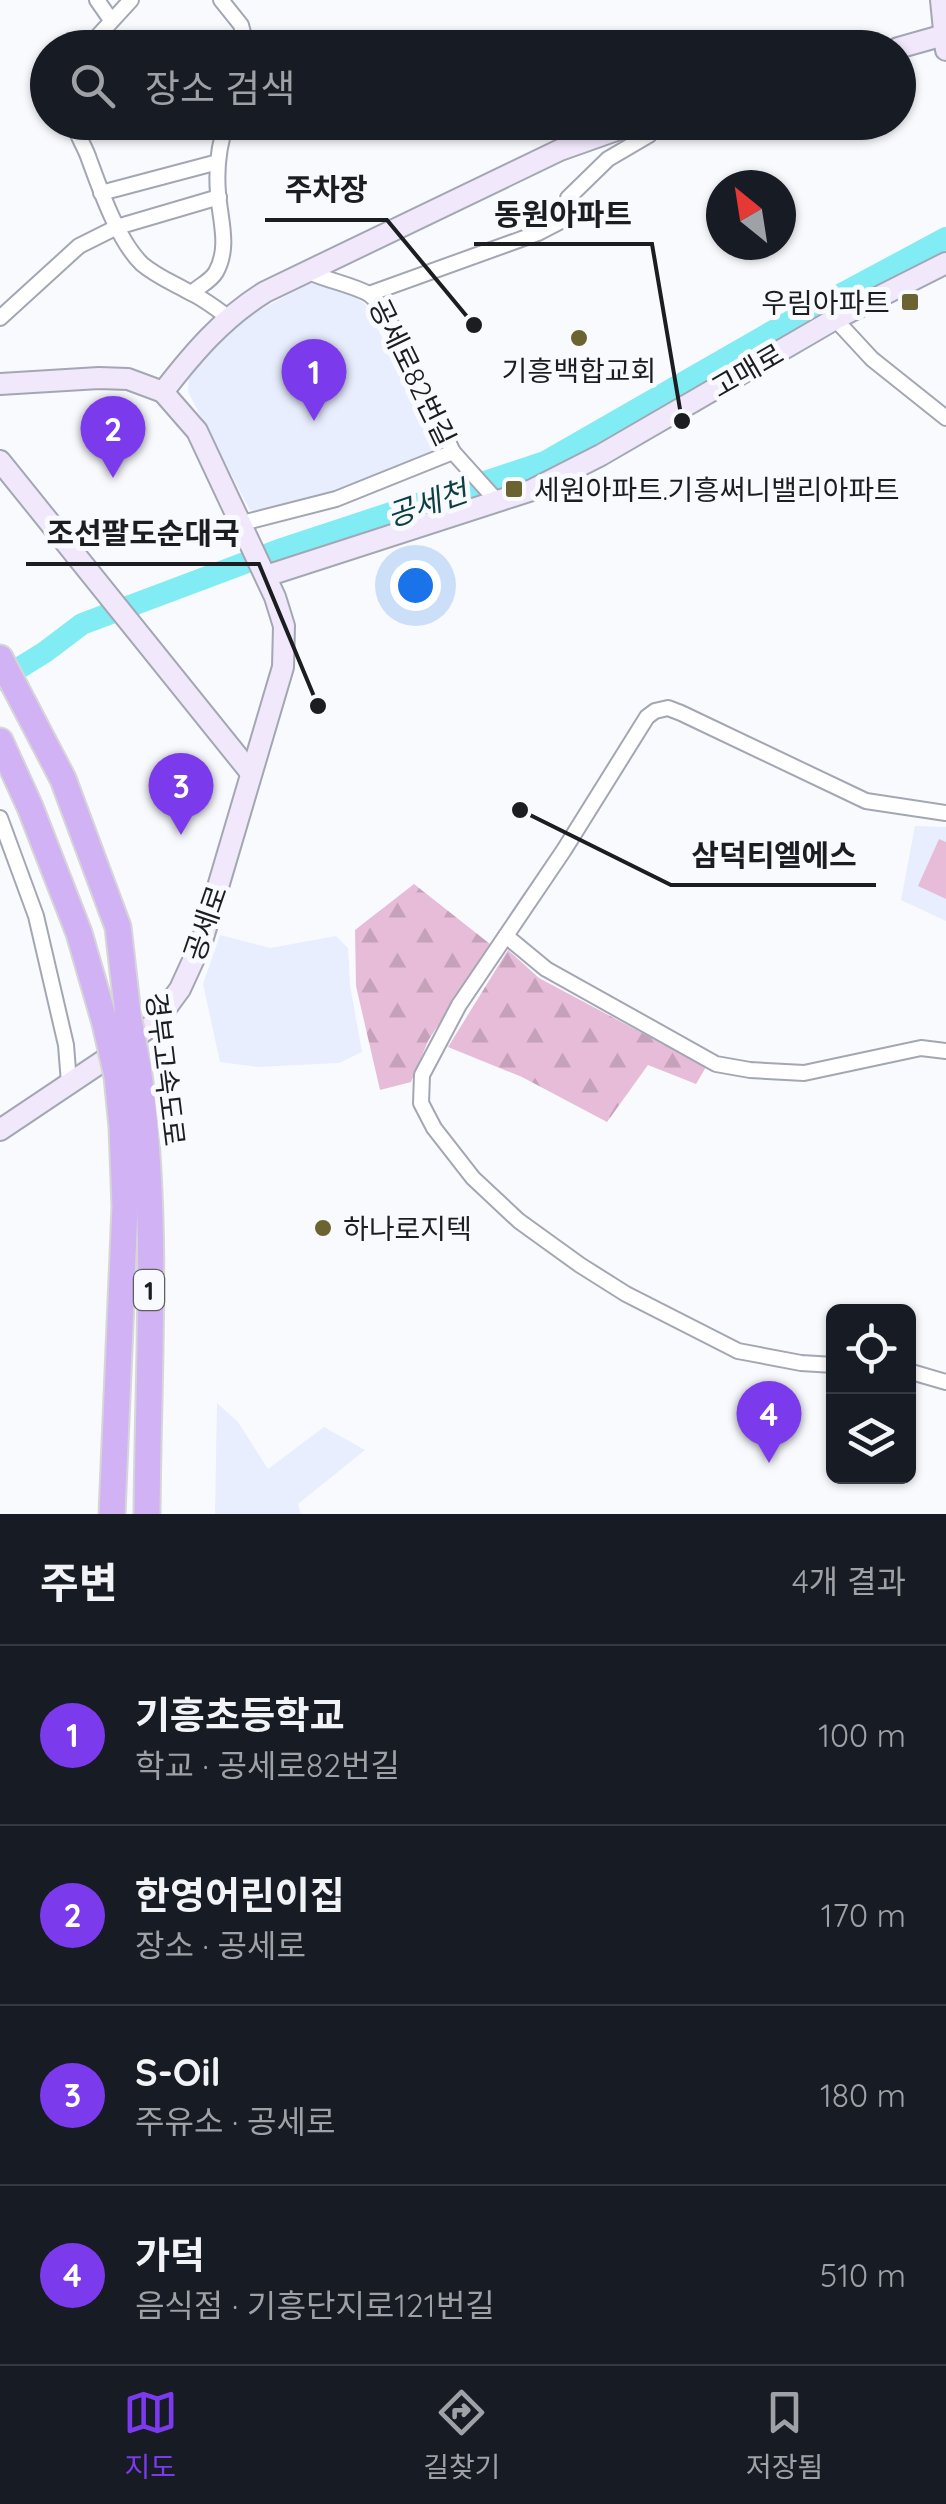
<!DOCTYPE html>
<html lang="ko">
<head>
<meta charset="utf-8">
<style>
  :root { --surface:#171b24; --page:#242831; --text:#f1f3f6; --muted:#9ea1a6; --line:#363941; --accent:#7c3aed }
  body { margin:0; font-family:Quicksand,"Noto Sans KR",sans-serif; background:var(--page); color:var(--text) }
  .controls { position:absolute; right:30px; bottom:30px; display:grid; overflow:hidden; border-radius:15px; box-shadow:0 2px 8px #0004 }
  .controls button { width:90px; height:90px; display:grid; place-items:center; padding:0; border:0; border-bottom:2px solid var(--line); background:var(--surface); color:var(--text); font:50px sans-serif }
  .compass { position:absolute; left:706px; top:170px; width:90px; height:90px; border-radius:50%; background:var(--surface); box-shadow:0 2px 8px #0004; rotate:330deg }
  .you { position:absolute; left:415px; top:585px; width:35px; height:35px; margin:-25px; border:8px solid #fff; border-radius:50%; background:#1a73e8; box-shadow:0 0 0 15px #1a73e833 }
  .badge { display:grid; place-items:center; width:65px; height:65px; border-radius:50%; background:var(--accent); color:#fff; font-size:32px; font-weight:700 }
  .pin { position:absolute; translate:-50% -82px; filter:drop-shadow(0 2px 5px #0008) }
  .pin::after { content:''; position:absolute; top:52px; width:35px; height:30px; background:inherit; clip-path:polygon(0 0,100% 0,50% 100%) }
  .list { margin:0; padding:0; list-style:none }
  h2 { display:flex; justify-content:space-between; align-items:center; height:130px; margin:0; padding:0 40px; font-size:42px }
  h2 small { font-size:32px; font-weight:400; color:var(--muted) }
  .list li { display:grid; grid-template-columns:65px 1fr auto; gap:30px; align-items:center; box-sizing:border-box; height:180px; padding:0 40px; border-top:2px solid var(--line) }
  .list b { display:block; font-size:38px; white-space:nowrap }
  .list p { margin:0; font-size:32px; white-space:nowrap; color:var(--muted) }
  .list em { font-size:32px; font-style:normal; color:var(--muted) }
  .icon { flex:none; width:55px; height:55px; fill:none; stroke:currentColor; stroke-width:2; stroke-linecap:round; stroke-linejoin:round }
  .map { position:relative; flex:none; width:946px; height:1514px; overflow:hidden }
  .search { position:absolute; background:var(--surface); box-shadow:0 2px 8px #0004; left:30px; right:30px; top:30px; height:110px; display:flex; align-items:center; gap:25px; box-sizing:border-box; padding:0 35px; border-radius:55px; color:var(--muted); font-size:38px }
  .sheet { height:850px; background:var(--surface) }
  nav { display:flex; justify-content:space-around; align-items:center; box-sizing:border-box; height:140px; border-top:2px solid var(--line); background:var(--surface); font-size:28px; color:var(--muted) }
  nav a { display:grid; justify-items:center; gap:5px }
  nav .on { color:var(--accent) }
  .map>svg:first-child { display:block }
</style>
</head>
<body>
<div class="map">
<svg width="946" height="1514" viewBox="0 0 946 1514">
  <defs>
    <pattern id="forest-firs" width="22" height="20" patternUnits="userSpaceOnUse" patternTransform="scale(2.5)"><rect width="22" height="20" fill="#e7bcd9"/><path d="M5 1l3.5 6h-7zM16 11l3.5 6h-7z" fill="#c6a1ba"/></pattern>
  </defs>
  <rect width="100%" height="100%" fill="#f9fafd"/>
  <!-- built -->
  <g fill="#e8eefe">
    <polygon points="310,283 345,290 366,305 438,451 358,483 267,512 250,510 188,392 189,375 236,323"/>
    <polygon points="915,826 946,827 946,921 901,900"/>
    <polygon points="220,935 270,948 336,936 348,948 350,985 362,1052 339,1063 257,1067 220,1062 203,984"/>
    <polygon points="217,1403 238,1422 268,1469 324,1427 365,1450 298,1504 301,1514 215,1514"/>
  </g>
  <!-- forest -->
  <g fill="url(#forest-firs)">
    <polygon points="414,884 490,944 428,1041 411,1082 380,1090 356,986 355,930"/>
    <polygon points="508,950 539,978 706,1067 696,1084 648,1065 607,1122 522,1077 448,1047"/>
  </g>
  <!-- park -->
  <polygon fill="#e7bcd9" points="939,839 946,842 946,899 918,886"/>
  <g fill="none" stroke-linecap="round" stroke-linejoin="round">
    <!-- river -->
    <polyline stroke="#82ecf5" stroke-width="22" points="0,680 45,652 82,624 279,550 545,462 782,326 946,238"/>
    <defs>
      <g id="street">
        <polyline points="97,0 111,20"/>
        <polyline points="221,0 241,25 247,48"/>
        <polyline points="87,48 131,0"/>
        <path d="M 74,122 C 76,135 85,146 89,159 C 100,189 118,241 142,264 C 156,276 173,283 189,292 C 203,298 217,309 229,318"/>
        <polyline points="101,193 218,162"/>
        <path d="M 309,272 C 329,281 350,284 369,294"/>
        <path d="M 192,293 C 200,285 210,282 216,272 C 230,247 220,220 218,193 C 216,168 218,146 227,122"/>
        <polyline points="0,318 79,246 117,227 219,197"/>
        <polyline points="835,319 872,359 946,418"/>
        <polyline points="453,452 497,501"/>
        <polyline points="242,523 336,499 453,452 383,307 369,294 538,233 565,219 568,198 608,159 649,135 654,122"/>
        <polyline points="0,818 36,916 66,1045 69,1083"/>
        <polyline points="506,936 546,969 716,1064 750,1070 804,1073 921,1048 946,1051"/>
        <polyline points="834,1365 801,1363 738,1351 626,1294 580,1265 519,1221 473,1178 434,1128 421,1103 422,1075 459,1005 564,850 647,717 655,711 668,708 681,713 866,801 946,813"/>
        <polyline points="908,1371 946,1382"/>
      </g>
      <g id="secondary">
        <polyline points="941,0 946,50"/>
        <polyline points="898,48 944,35"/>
        <polyline points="0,384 99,378 128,379 163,392 197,431 275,597 284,626 283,667 202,941 180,989 155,1023 103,1061 0,1130"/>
        <path d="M 163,392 C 193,353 223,318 265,292 L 560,150 L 639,122"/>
        <polyline points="0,461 251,773"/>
        <polyline points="266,576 532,490 601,455 835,319 946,263"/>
      </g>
      <g id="highway">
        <polyline points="0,658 63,779 118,927 128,1015"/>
        <polyline points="0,741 30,807 79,933 105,1023"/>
        <path d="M 138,1067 C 159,1214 148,1366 147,1514"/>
        <polyline points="112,1514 125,1207 122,1127 117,1076"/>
      </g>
    </defs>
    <!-- street casing -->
    <use href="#street" stroke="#a3a7b3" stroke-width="18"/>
    <!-- secondary casing -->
    <use href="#secondary" stroke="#a3a7b3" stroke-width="24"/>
    <!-- highway casing -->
    <use href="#highway" stroke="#d6d6d7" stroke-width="29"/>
    <!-- street -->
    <use href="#street" stroke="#fff" stroke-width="14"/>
    <!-- secondary -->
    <use href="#secondary" stroke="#f1e8fc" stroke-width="20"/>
    <!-- highway -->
    <use href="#highway" stroke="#d0b2f5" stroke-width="25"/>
    <defs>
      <g id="highway-bridge">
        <polyline points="128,1015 138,1067"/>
        <polyline points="105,1023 117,1076"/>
      </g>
    </defs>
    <!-- highway-bridge casing -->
    <use href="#highway-bridge" stroke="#d6d6d7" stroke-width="29" stroke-linecap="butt"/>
    <!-- highway-bridge -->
    <use href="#highway-bridge" stroke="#d0b2f5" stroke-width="25"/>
  </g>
  <!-- markers -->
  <g fill="#6c6430" stroke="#f9fafd" stroke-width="4">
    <rect x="900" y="292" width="20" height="20" rx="5"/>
    <circle cx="579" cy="338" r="10"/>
    <rect x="504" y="479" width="20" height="20" rx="5"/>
    <circle cx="323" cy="1228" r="10"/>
  </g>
  <g text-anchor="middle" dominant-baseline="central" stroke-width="10" stroke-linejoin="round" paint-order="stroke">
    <!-- shield labels -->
    <rect fill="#f9fafd" stroke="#5e5f63" stroke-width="2.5" x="134" y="1270" width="30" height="40" rx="8"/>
    <g font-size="25" font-weight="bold" fill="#1b1d21">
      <text x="149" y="1290">1</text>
    </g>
    <!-- poi labels -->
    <g font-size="28" fill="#1b1d21" stroke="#f9fafd" text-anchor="start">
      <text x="890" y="302" text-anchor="end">우림아파트</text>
      <text x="579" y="370" text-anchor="middle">기흥백합교회</text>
      <text x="534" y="489">세원아파트.기흥써니밸리아파트</text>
      <text x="343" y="1228">하나로지텍</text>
    </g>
    <!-- street labels -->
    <g font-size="28" fill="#1b1d21" stroke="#f9fafd">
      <text transform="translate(747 370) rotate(-30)">고매로</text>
      <text transform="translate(413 372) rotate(64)">공세로82번길</text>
      <text transform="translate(205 923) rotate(-71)">공세로</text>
      <text transform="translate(166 1069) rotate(83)">경부고속도로</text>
    </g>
    <!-- water labels -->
    <g font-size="30" font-style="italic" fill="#0b3f43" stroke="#f9fafd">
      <text transform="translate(427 503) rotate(-19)">공세천</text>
    </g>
  </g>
  <!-- callouts -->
  <path fill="none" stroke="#1b1d21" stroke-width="4" d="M474 325L387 220H265M682 421L652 244H474M318 706L259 564H26M520 810L671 885H876"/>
  <g fill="#1b1d21" stroke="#f9fafd" stroke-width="4">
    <circle cx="474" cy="325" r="10"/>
    <circle cx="682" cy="421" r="10"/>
    <circle cx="318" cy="706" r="10"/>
    <circle cx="520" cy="810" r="10"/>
  </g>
  <g font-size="30" text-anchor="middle" font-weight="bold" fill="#1b1d21" stroke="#f9fafd" stroke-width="10" stroke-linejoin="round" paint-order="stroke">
    <text x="326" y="200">주차장</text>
    <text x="563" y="225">동원아파트</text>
    <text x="143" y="544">조선팔도순대국</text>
    <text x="774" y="866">삼덕티엘에스</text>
  </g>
</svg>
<div class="controls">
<button><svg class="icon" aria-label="locate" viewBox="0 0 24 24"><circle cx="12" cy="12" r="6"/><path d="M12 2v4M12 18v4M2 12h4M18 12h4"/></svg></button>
<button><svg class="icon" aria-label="layers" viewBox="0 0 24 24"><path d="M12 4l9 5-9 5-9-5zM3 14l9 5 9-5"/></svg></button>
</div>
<svg class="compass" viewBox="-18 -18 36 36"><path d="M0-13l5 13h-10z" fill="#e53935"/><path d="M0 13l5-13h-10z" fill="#9ea1a6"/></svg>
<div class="you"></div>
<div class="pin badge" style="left:314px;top:421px">1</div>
<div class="pin badge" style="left:113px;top:478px">2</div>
<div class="pin badge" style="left:181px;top:835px">3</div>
<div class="pin badge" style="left:769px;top:1463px">4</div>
<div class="search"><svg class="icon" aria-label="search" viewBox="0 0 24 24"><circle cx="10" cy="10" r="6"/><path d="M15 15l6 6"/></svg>장소 검색</div>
</div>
<section class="sheet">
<h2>주변<small>4개 결과</small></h2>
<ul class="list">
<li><span class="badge">1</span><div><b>기흥초등학교</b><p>학교 · 공세로82번길</p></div><em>100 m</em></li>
<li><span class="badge">2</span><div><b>한영어린이집</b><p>장소 · 공세로</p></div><em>170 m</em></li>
<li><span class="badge">3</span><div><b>S-Oil</b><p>주유소 · 공세로</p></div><em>180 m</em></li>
<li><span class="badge">4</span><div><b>가덕</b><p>음식점 · 기흥단지로121번길</p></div><em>510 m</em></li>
</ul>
</section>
<nav>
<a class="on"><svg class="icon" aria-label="map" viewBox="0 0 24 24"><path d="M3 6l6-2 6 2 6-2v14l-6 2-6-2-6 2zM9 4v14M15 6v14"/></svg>지도</a>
<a><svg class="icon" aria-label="directions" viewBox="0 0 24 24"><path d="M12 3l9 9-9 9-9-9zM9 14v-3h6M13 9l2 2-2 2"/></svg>길찾기</a>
<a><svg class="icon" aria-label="saved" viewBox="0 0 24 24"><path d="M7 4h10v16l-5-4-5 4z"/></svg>저장됨</a>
</nav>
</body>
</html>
